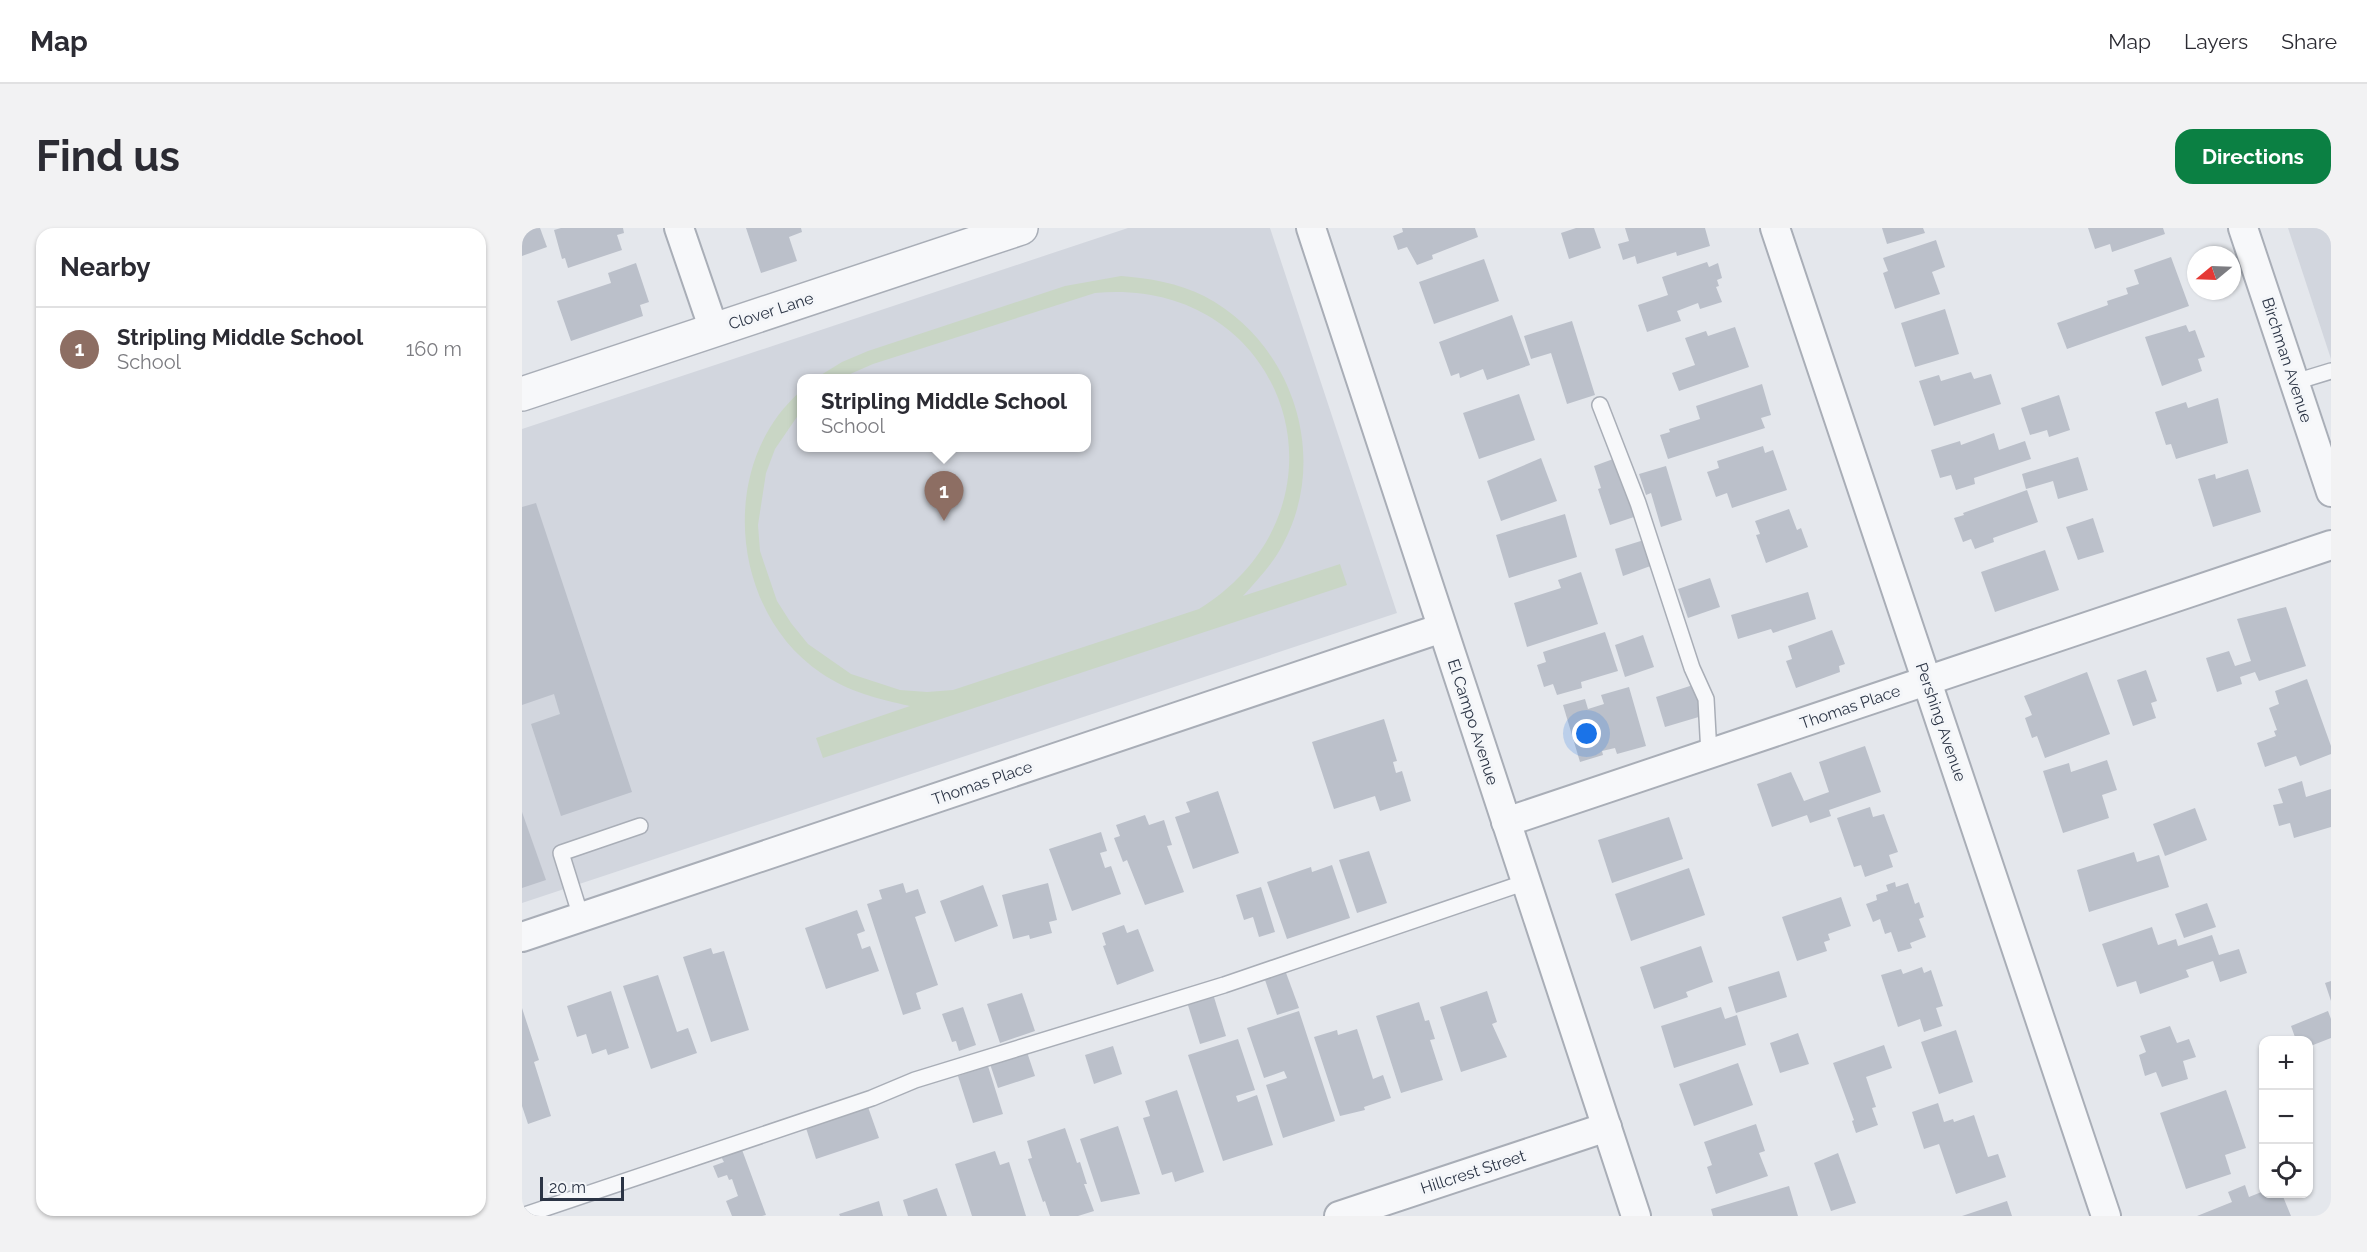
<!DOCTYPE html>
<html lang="en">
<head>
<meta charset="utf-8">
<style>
  :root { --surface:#fff; --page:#f2f2f3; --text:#2b2b33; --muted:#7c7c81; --line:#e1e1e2; --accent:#0b8043 }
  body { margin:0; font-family:Raleway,sans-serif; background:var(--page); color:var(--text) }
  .controls { position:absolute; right:18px; bottom:18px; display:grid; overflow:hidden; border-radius:12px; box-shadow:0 2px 4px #0004 }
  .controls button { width:54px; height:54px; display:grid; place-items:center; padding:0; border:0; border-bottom:2px solid var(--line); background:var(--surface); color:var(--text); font:30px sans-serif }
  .compass { position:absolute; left:1665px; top:18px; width:54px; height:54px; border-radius:50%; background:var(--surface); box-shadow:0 2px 4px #0004; rotate:251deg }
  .scale { position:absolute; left:18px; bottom:15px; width:84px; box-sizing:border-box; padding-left:6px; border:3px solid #2b3445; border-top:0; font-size:16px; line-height:21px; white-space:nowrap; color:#2b3445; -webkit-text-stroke:4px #f4f6f9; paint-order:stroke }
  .you { position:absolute; left:1065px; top:506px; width:21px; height:21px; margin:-15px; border:4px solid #fff; border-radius:50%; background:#1a73e8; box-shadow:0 0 0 9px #1a73e833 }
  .badge { display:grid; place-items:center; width:39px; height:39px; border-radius:50%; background:var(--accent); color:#fff; font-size:20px; font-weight:700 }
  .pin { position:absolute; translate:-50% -50px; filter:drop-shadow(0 2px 3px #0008) }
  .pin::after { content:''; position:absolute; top:32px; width:21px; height:18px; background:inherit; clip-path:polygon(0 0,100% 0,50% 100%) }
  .popup { position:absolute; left:275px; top:146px; width:294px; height:78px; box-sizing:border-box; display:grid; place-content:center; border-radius:12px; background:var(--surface); filter:drop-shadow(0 2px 4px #0005); font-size:20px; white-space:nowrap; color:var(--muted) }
  .popup b { font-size:22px; color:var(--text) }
  .popup::after { content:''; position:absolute; left:50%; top:100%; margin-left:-12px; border:12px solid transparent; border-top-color:var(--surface) }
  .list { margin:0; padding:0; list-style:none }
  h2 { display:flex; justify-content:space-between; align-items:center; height:78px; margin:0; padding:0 24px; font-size:26px }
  h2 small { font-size:20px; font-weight:400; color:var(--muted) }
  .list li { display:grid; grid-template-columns:39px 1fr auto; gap:18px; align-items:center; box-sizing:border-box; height:84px; padding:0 24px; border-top:2px solid var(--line) }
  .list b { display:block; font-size:22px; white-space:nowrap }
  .list p { margin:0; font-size:20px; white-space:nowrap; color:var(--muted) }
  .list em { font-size:20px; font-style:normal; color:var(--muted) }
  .icon { flex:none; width:33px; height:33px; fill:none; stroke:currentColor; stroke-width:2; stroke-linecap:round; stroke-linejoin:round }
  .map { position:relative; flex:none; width:1809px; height:988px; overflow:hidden; border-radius:18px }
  header { display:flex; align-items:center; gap:36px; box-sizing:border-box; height:84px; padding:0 30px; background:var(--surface); border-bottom:2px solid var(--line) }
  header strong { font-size:28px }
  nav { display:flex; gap:33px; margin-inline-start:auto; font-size:21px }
  .intro { display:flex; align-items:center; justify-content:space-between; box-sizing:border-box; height:144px; padding:0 36px }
  h1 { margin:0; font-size:42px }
  .button { padding:15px 27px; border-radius:18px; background:var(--accent); color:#fff; font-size:21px; font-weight:700 }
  main { display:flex; gap:36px; padding:0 36px }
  aside { flex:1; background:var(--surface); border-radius:18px; box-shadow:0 2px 4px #0004 }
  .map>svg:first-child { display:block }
</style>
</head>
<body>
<header>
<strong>Map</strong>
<nav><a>Map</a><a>Layers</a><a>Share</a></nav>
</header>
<div class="intro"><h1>Find us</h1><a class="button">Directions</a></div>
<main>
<aside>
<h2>Nearby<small></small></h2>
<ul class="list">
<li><span class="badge" style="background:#8d6e63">1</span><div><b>Stripling Middle School</b><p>School</p></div><em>160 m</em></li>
</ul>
</aside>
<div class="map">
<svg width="1809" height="988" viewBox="0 0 1809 988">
  <rect width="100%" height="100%" fill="#e4e7ec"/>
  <!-- built -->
  <g fill="#d2d6de" fill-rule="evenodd">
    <path d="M 606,0 L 748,0 L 875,385 L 0,675 L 0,201 ZM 280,150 L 564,150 L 564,220 L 280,220 Z"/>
    <polygon points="1766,0 1809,0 1809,131"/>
  </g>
  <!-- green -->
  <path fill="#c9d6c5" d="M 599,48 C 627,50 656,55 682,68 C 769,113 808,226 762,314 C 752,335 736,351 721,368 L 818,336 L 825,357 L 301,530 L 294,510 L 388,478 C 356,471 327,464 299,445 C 208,384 195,235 279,163 L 279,183 L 253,221 L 244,245 L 236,297 L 238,323 L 255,373 L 269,395 L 286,416 L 329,446 L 378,462 L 405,464 L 431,462 L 677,381 C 842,278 765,47 573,65 L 351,136 L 319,150 L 294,150 L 320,134 L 346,123 L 543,58 Z"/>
  <!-- building -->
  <g fill="#bbc0ca">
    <polygon points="0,0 18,0 25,19 0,28"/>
    <polygon points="39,0 101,0 102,5 95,7 100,22 46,40 43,30 40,31 32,2"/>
    <polygon points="224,0 279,0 280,4 267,9 275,33 239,45"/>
    <polygon points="880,0 953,0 956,9 910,27 911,31 895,37 885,19 876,22 871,8 881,4"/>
    <polygon points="1054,0 1072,0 1079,20 1047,31 1039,5"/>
    <polygon points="1103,0 1183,0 1188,18 1155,28 1154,24 1115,36 1113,28 1101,32 1096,16 1107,13"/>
    <polygon points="1360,0 1401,0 1403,5 1365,16"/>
    <polygon points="1566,0 1641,0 1643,6 1590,24 1588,16 1573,21"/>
    <polygon points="1414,12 1423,39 1410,44 1418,66 1373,81 1361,45 1366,43 1361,30"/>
    <polygon points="1649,29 1667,78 1545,121 1535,95 1586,77 1585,73 1606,66 1604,60 1617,56 1612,42"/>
    <polygon points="962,31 977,73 912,96 897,54"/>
    <polygon points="1185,34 1187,39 1196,35 1200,50 1195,52 1197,58 1194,59 1200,74 1178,81 1176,75 1155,83 1159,93 1125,104 1116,77 1146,67 1140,49"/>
    <polygon points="114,35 127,74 118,77 121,88 49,113 35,73 89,55 86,45"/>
    <polygon points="1423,81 1437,126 1393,139 1379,95"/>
    <polygon points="990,87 1008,137 965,152 961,141 938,150 937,145 929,148 917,114"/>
    <polygon points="1050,93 1073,167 1045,176 1029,125 1009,131 1002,108"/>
    <polygon points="1664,97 1667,104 1673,102 1683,129 1676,131 1680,143 1640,158 1623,109"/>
    <polygon points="1213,99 1227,139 1157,163 1150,145 1173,137 1163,110 1184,103 1186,108"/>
    <polygon points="1449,144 1452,151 1469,146 1479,176 1412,198 1397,153 1417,147 1419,153"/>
    <polygon points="1240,156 1249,187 1239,190 1243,200 1146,231 1138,207 1148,204 1147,201 1178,191 1174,178"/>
    <polygon points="997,166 1013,212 957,231 941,185"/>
    <polygon points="1537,167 1548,202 1527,209 1525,202 1508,207 1499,180"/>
    <polygon points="1696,170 1706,215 1654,231 1649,216 1644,217 1633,184 1664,174 1666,180"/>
    <polygon points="1472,205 1477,222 1503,213 1509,231 1452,250 1453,256 1434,262 1429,247 1418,250 1409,222 1438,213 1439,217"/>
    <polygon points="1241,218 1243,225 1251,222 1265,262 1210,280 1205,265 1194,269 1185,244 1197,240 1195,233"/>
    <polygon points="1556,229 1566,262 1536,271 1531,253 1504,261 1500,246"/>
    <polygon points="1019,230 1035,273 979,293 965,253"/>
    <polygon points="1094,230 1115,288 1088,297 1076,261 1079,260 1072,238"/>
    <polygon points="1144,238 1160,292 1139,299 1129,265 1124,267 1117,246"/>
    <polygon points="1726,241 1739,284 1691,299 1676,251 1693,246 1694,251"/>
    <polygon points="1505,262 1516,294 1471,310 1472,314 1453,321 1449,311 1441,314 1432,290 1442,287 1441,285"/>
    <polygon points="14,275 110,564 39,588 9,496 38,486 32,466 0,477 0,279"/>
    <polygon points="1267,281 1275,302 1279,300 1286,319 1244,335 1234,307 1238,306 1233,293"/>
    <polygon points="1043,286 1055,329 987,350 974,307"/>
    <polygon points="1571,290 1582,324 1556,332 1544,299"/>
    <polygon points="1122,312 1134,336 1101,348 1093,321"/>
    <polygon points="1523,322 1537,362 1473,384 1459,344"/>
    <polygon points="1059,344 1076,396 1005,419 992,375 1039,360 1036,352"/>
    <polygon points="1188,350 1198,379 1166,390 1156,361"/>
    <polygon points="1286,364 1294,391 1251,405 1249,401 1216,411 1209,387"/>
    <polygon points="1764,379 1784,438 1737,453 1733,444 1718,449 1720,456 1695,464 1684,430 1707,423 1713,438 1729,433 1715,391"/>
    <polygon points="1310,402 1323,436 1317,438 1318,444 1274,460 1264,433 1270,431 1266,418"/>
    <polygon points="1083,404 1096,443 1059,454 1060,460 1035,467 1031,456 1022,459 1015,437 1024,434 1021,424"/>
    <polygon points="1121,407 1132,439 1103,449 1093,417"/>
    <polygon points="1624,442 1635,473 1629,475 1634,490 1611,498 1595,452"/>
    <polygon points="1565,444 1588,506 1523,530 1515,508 1510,510 1503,490 1510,487 1502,468"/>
    <polygon points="1785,451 1809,518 1809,526 1778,538 1774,528 1743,539 1735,515 1754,508 1752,503 1755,502 1747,480 1757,476 1753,463"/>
    <polygon points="1171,457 1180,488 1143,499 1134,469"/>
    <polygon points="1107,459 1124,518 1095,526 1093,520 1080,523 1081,527 1058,534 1041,477 1063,471 1066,481 1082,476 1079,467"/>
    <polygon points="862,491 875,533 871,534 874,545 880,543 889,573 858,583 853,568 812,581 790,514"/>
    <polygon points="1343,518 1359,564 1307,582 1309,588 1288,595 1285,587 1250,599 1235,556 1269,544 1282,573 1307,564 1297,534"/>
    <polygon points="1585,532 1595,562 1580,567 1587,590 1541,605 1521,543 1547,535 1549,544"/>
    <polygon points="1780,553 1784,569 1809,561 1809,599 1772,610 1768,595 1757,598 1751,577 1761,575 1756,561"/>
    <polygon points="696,563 717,625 671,641 653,589 668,584 664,574"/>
    <polygon points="1348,579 1351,589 1362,586 1376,624 1367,627 1371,639 1343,649 1339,637 1332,639 1315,590"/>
    <polygon points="1673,580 1685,612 1643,628 1631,596"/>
    <polygon points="0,584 24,652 0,660"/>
    <polygon points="623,587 627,597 642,592 650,617 645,618 662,664 623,677 605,632 601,634 592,610 598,608 594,597"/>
    <polygon points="1147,589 1161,631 1090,655 1076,612"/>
    <polygon points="579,604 585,623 578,625 583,640 589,638 599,666 550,683 527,621"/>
    <polygon points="847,623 865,675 835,685 817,632"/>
    <polygon points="1612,624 1615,634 1637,627 1647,659 1567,684 1555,642"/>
    <polygon points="810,637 828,690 765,711 745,654 789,639 790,644"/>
    <polygon points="1167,640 1183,687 1109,713 1093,666"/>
    <polygon points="1373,654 1374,659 1386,655 1393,676 1397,674 1402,689 1397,691 1404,709 1388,715 1390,720 1376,724 1369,704 1363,706 1358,691 1351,694 1344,676 1355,672 1354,667 1366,663 1364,657"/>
    <polygon points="381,655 384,665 396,661 404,685 393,689 416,757 394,765 399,781 381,787 345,676 360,671 357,662"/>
    <polygon points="526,655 535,692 527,694 530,705 508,711 507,707 491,711 480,667"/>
    <polygon points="461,657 476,698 433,714 418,673"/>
    <polygon points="739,659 753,704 737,709 731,689 722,692 714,667"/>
    <polygon points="1319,669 1329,698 1306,706 1308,712 1302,714 1305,723 1275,733 1260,689"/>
    <polygon points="1685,675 1694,699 1662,710 1653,686"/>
    <polygon points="335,682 343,703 335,706 340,721 348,718 357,743 304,761 283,700"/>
    <polygon points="602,697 605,705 616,701 632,743 595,757 581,718 584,717 580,705"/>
    <polygon points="1630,699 1636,717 1654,711 1656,718 1690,707 1697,727 1717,721 1725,745 1698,754 1691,733 1664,742 1667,749 1618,766 1614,753 1595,759 1580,716"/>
    <polygon points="1179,718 1191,754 1164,764 1166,769 1132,781 1118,739"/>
    <polygon points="189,720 191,726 202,723 227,802 189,814 161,729"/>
    <polygon points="1400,739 1402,745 1409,742 1421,778 1414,780 1420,798 1402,804 1398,791 1376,799 1359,747 1379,741 1381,746"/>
    <polygon points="763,742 777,780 755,787 742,749"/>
    <polygon points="1257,743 1265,769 1214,785 1206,759"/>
    <polygon points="136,747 155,804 166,800 175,825 129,841 101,758"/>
    <polygon points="1809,753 1809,773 1803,755"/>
    <polygon points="89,763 107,820 86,827 84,821 70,826 64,806 55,809 45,778"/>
    <polygon points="965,763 975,794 970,796 985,829 939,844 918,779"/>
    <polygon points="500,765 513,803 478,815 465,776"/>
    <polygon points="691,766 704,808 678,816 665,774"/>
    <polygon points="897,774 903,793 907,792 913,811 908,812 921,852 879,865 854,788"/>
    <polygon points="441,779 454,817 437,823 434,813 430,814 420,786"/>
    <polygon points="1199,779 1203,791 1215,787 1224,817 1152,840 1139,798"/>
    <polygon points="0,780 17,832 12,834 29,888 6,896 0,878"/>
    <polygon points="777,783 813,893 761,910 744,857 765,850 762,843 742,850 725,800"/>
    <polygon points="1806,783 1809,791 1809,810 1786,819 1786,812 1774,812 1769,798"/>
    <polygon points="1648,798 1655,815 1667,811 1674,829 1661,833 1666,851 1640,859 1634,844 1623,848 1617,827 1624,824 1618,808"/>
    <polygon points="835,801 851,851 861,847 869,870 842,879 843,882 818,888 792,809 815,802 816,807"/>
    <polygon points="1434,802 1451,854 1417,866 1399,814"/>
    <polygon points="1276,805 1287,836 1258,845 1248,815"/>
    <polygon points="716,811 733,862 714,868 716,874 735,867 751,917 701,933 666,827"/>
    <polygon points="1362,817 1370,840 1344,849 1354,879 1350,880 1356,897 1334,905 1330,893 1332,892 1311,835"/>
    <polygon points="591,818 600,846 572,856 563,827"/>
    <polygon points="505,824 513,848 476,860 468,836"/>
    <polygon points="1216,835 1231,877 1172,898 1157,856"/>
    <polygon points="466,838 481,886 451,895 436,848"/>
    <polygon points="655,862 682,944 653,954 650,944 640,947 621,890 628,888 623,873"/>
    <polygon points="1704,862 1724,920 1703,927 1709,946 1664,961 1638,885"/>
    <polygon points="1416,875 1422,894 1431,891 1432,894 1452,887 1466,929 1476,926 1484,949 1434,966 1417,916 1402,921 1390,884"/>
    <polygon points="346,879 357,910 294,931 284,900"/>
    <polygon points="1234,896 1243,923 1237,925 1246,948 1194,966 1185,939 1190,937 1182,914"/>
    <polygon points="596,898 618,966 579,974 558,911"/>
    <polygon points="543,900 555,935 558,934 565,956 562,956 572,983 556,988 528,988 523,973 521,974 506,931 510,930 505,913"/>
    <polygon points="219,919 244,987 240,988 210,988 204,973 216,968 210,951 207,952 205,947 196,950 191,938 202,934 198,927"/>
    <polygon points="473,923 478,937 487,934 504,988 450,988 433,936"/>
    <polygon points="1316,925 1334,975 1309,983 1292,935"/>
    <polygon points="1723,957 1727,969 1742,963 1742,966 1760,966 1769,988 1675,988 1710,974 1706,964"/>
    <polygon points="1267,958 1276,988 1191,988 1189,981"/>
    <polygon points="415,960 425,988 386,988 381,972"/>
    <polygon points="357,973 361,988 318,988 317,986"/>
    <polygon points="1485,973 1490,988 1440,988"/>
  </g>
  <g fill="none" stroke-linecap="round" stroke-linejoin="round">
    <defs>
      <g id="service">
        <polyline points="1773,154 1809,143"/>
        <polyline points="1078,177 1116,275 1170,440 1184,471 1187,526"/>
        <polyline points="59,689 39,625 118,598"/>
        <polyline points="0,988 350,870 393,852 702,757 1004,654"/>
      </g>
      <g id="minor">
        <polyline points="157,0 192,102"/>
        <polyline points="789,0 1114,988"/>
        <polyline points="1253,0 1584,988"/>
        <polyline points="1721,0 1809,264"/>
        <polyline points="984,594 1809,317"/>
        <polyline points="0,709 920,400"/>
        <polyline points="817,988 1085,899"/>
      </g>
      <polyline id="tertiary" points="0,166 499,0"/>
    </defs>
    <!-- service casing -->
    <use href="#service" stroke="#a9aeb7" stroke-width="18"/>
    <!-- minor casing -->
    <use href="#minor" stroke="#a9aeb7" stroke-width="32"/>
    <!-- tertiary casing -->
    <use href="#tertiary" stroke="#a9aeb7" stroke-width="36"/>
    <!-- service -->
    <use href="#service" stroke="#f7f8fa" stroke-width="15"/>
    <!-- minor -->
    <use href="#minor" stroke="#f7f8fa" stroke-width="28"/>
    <!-- tertiary -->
    <use href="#tertiary" stroke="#f7f8fa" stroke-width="33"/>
  </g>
  <g text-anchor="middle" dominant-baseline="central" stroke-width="6" stroke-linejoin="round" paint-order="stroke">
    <!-- street labels -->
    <g font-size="16" fill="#2b3445" stroke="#f4f6f9">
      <text transform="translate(249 83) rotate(-18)">Clover Lane</text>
      <text transform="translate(1765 132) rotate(72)">Birchman Avenue</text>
      <text transform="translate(1328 479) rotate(-19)">Thomas Place</text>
      <text transform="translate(951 494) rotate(72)">El Campo Avenue</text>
      <text transform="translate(1419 494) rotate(71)">Pershing Avenue</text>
      <text transform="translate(460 555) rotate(-19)">Thomas Place</text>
      <text transform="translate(951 944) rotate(-18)">Hillcrest Street</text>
    </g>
  </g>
</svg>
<div class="controls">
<button>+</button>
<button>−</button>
<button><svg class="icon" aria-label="locate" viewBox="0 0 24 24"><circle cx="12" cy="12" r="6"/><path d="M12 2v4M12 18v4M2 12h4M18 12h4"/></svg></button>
</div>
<svg class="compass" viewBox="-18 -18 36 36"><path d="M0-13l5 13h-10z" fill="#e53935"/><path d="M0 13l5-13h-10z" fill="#7c7c81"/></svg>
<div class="scale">20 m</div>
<div class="you"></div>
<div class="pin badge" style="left:422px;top:293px;background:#8d6e63">1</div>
<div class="popup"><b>Stripling Middle School</b>School</div>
</div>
</main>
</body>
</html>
